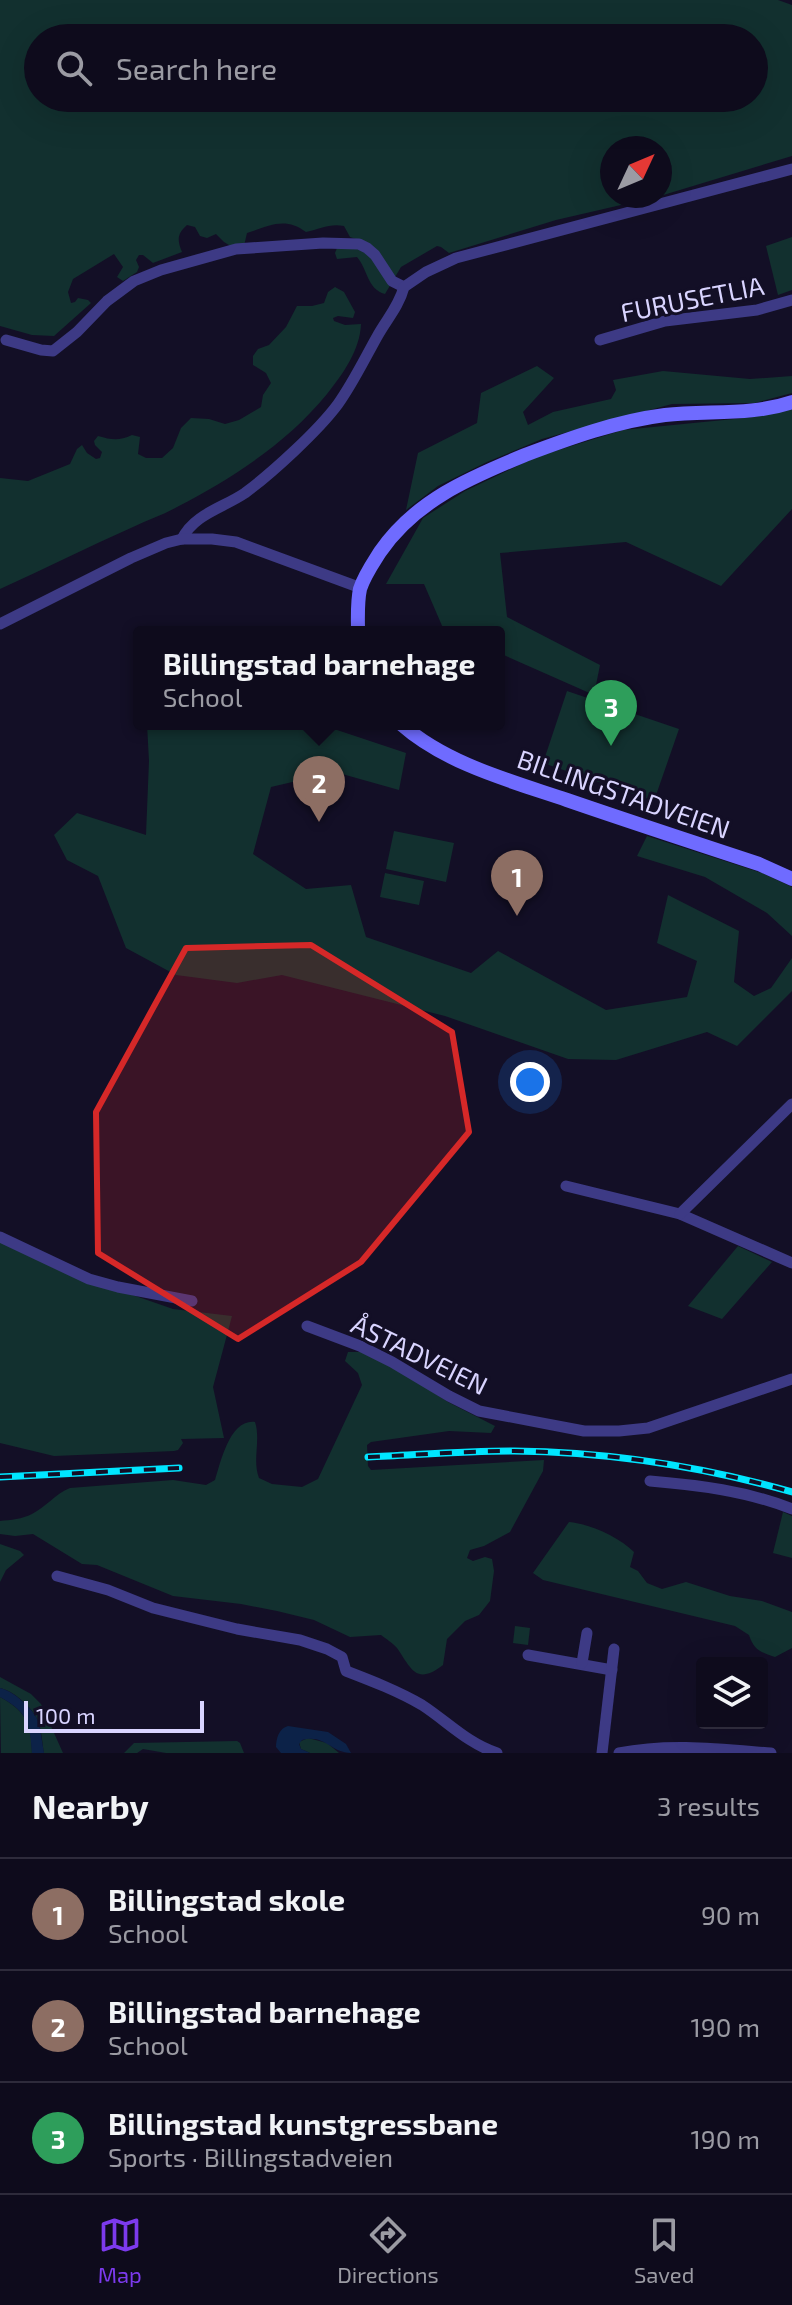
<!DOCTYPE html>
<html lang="en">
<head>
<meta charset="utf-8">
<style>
  :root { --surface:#0e0b1c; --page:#1c1929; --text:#f1f3f6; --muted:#9b9ba3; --line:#2e2b3b; --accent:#7c3aed }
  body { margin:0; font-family:"Exo 2",sans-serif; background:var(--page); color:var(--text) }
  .controls { position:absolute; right:24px; bottom:24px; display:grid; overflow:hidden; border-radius:8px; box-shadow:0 8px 32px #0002 }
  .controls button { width:72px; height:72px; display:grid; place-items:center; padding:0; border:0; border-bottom:2px solid var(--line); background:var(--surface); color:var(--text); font:40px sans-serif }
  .compass { position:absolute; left:600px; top:136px; width:72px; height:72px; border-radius:50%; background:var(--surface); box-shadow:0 8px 32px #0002; rotate:46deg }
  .scale { position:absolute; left:24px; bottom:20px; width:180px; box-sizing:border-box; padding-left:8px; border:4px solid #d9d4ff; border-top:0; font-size:22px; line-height:28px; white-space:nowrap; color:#d9d4ff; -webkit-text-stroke:6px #130f26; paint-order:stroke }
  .you { position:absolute; left:530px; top:1082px; width:28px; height:28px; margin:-20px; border:6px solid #fff; border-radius:50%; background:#1a73e8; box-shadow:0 0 0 12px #1a73e833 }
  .badge { display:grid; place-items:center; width:52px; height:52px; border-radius:50%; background:var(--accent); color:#fff; font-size:26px; font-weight:700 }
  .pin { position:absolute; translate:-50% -66px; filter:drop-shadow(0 2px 4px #0008) }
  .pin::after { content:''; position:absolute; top:42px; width:28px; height:24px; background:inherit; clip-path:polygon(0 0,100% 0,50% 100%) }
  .popup { position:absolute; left:133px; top:626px; width:372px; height:104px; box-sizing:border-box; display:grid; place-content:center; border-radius:8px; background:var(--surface); filter:drop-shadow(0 2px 6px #0005); font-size:26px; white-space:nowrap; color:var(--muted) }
  .popup b { font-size:30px; color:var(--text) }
  .popup::after { content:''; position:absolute; left:50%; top:100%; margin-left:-16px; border:16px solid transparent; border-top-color:var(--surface) }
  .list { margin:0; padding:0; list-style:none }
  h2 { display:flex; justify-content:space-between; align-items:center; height:104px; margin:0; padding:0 32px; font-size:34px }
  h2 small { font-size:26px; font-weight:400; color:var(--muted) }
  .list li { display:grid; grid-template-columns:52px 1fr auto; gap:24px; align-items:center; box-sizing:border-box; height:112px; padding:0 32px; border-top:2px solid var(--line) }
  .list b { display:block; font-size:30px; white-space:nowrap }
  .list p { margin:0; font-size:26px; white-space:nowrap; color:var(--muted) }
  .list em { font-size:26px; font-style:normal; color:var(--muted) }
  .icon { flex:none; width:44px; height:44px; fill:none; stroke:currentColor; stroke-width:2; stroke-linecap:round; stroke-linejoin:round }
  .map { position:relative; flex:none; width:792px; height:1753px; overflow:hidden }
  .search { position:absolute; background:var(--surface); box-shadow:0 8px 32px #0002; left:24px; right:24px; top:24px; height:88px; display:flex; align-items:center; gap:20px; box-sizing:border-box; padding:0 28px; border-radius:44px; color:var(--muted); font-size:30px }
  .sheet { height:440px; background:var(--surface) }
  nav { display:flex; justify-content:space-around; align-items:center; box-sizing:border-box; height:112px; border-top:2px solid var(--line); background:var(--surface); font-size:22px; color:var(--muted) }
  nav a { display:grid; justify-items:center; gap:4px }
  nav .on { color:var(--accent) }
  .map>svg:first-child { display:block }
</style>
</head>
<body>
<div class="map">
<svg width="792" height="1753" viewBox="0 0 792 1753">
  <rect width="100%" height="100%" fill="#130f26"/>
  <!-- green -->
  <g fill="#12302f" fill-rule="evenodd">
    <path d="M 0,0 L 778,0 L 792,5 L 792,156 L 660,196 L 660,148 L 612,148 L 612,196 L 660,196 L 556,220 L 449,253 L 441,247 L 437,246 L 401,267 L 385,294 C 367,289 368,270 357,257 L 337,259 L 335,253 L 337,248 L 359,240 L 350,237 L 344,226 C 330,223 320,229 306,232 C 285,216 269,226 247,233 L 243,250 L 239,251 L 224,242 L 216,234 L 207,238 L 200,236 L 195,227 L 187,225 C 177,234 177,240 182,252 L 153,263 L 143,255 L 139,255 L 136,260 L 139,267 L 137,272 L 123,281 L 117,277 L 123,267 L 114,254 L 73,279 L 68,292 L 71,303 L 75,302 L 78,298 L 88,300 L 91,303 L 54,336 L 32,335 L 0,326 ZM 38,38 L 754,38 L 754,98 L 38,98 Z"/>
    <polygon points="792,237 792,290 778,295 766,246"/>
    <path d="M 335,287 L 344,292 L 355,312 L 353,318 L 338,316 L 333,318 L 334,321 L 345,325 L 361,324 C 360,350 343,374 327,394 C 287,443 233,478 177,507 C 163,515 147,520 133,527 C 88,547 44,569 0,589 L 0,478 L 28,481 L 70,464 L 77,449 L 82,445 L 87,453 L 96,459 L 100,458 L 102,452 L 95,445 L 94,441 L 98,436 C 112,440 119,441 132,435 L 140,437 L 138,454 L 146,458 L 162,458 L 173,448 L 181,428 L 191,418 L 209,419 L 225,424 L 239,420 L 261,407 L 263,395 L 271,383 L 266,373 L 253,365 L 253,356 L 258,349 L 269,345 L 286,327 L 297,306 L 312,306 L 324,303 L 328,292 Z"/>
    <polygon points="537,366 554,378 523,412 528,425 553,412 611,399 616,390 613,380 663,371 750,379 792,376 792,393 755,403 672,404 542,439 487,462 438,486 406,510 418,453 477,423 481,393"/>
    <polygon points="792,409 792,509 721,586 626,542 500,553 507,617 600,665 594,695 499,653 499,632 451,632 443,628 424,584 386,584 423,518 465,491 536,457 623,430 754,417"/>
    <polygon points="567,691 679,729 654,801 543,763"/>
    <polygon points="147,724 319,724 406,753 399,790 335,772 271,787 253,854 306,889 351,885 366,937 471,973 498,951 606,1010 687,997 697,961 657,943 668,895 739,931 734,982 754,996 771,988 792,958 792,991 737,1046 707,1032 616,1060 568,1059 445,1016 282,975 237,983 176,975 126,948 98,876 67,860 54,835 77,813 146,835 149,761"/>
    <polygon points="394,831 454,843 446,882 386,869"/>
    <polygon points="647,836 762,873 792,887 792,936 767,913 705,877 637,856"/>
    <polygon points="385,873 424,881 419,905 380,897"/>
    <polygon points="0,1237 78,1276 173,1309 232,1316 213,1387 224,1438 181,1439 183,1443 178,1450 174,1451 54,1456 0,1443"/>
    <polygon points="738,1246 772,1262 722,1319 688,1306"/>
    <path d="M 348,1352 L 365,1352 L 416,1381 L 448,1402 L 495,1426 L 491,1433 L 449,1431 L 371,1442 L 367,1445 L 368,1466 L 371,1470 L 544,1460 L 543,1471 L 510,1532 L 484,1546 L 470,1550 L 467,1558 L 473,1561 L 485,1557 L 492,1559 L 494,1571 L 490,1601 L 479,1615 L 465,1621 L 447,1639 L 443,1665 C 416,1686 411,1668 397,1648 C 393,1643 386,1639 381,1635 L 350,1637 L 314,1620 L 277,1611 L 241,1604 L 173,1596 L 97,1565 L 82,1564 L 33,1534 L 15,1536 L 0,1534 L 0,1521 C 11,1520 22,1519 32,1514 C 46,1507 55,1494 70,1488 L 173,1480 L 206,1485 L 215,1480 C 221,1461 230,1419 255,1422 C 261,1440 252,1460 259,1478 L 272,1484 L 302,1487 L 318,1479 L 362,1385 L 358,1373 L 345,1361 Z"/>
    <polygon points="783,1512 792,1516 792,1558 773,1553"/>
    <path d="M 569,1522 C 590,1524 619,1537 634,1552 L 630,1567 L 638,1571 L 647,1583 L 662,1589 L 686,1582 L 730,1596 L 762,1601 L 792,1612 L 792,1648 L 775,1657 C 760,1652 754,1650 749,1635 L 735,1626 L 543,1580 L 533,1573 Z"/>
    <polygon points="0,1544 20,1551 24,1555 6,1570 0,1582"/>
    <polygon points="515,1626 530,1628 528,1645 513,1643"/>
    <path d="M 0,1677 L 31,1694 L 41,1704 L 63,1753 L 44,1753 C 42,1743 42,1731 38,1721 C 33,1708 14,1691 0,1688 Z"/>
    <path d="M 0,1697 C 27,1712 31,1724 32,1753 L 1,1753 Z"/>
    <polygon points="308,1738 327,1743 339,1753 310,1753 301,1749 299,1742"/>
    <polygon points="237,1741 240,1743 244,1753 166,1753 143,1749 137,1753 124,1753 134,1743"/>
  </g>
  <!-- water -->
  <g fill="#0c2248">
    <path d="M 0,1688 C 13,1691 33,1708 38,1721 C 41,1731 42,1743 44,1753 L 32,1753 C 30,1724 28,1712 0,1697 Z"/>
    <path d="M 288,1726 L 328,1732 L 346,1744 L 351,1753 C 331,1753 325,1734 302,1740 L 299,1744 L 301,1749 L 310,1753 L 281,1753 L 276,1747 C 276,1739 279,1728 288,1726 Z"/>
  </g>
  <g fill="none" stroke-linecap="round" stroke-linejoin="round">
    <!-- minor -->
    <g stroke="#3d3a85" stroke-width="11">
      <polyline points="6,340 41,350 53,351 77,332 107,301 134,281 161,270 236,249 323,243 359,244 367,248 375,255 392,281 404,287"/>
      <polyline points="600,340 665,321 757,310 792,300"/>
      <path d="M 182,539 C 194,514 223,508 245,493 C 272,473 318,431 338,404 C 353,383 365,358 378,335 C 387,319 399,306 404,287 L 426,272 L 456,258 L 792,169"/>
      <polyline points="0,624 131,558 166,543 182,539 212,539 236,542 361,588"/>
      <polyline points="566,1186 680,1214 792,1263"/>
      <polyline points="680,1214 792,1104"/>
      <polyline points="0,1237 89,1279 118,1287 192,1301"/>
      <polyline points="307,1326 360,1346 392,1362 449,1396 479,1411 584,1431 619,1431 648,1428 792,1379"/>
      <path d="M 650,1481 C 698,1485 747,1491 792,1509"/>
      <path d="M 57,1576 L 108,1590 L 153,1608 L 237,1629 L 300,1640 L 327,1649 L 342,1657 L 346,1671 C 372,1681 398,1691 422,1705 C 448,1722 467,1743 497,1753"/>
      <polyline points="528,1655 612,1670"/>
      <polyline points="582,1663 587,1633"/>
      <polyline points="602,1753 614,1649"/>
      <path d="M 619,1753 C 669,1743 720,1749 771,1753"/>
    </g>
    <!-- secondary -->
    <g stroke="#6f6bff" stroke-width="14">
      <path d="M 358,632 C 358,618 357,603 360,589 C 364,576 373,563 380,552 C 415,501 469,478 525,455 C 570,438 617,421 665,415 C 708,410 751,416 792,402"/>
      <path d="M 401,724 C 446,764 511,781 567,800 C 631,822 695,843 759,864 L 792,879"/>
    </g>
    <defs>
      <g id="rail">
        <path d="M 368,1457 C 416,1455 465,1451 514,1451 C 609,1452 701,1466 792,1492"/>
        <polyline points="0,1477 179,1468"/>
      </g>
    </defs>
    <!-- rail casing -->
    <use href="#rail" stroke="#00e5ff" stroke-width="7"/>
    <!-- rail -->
    <use href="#rail" stroke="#130f26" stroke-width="4" stroke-dasharray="12" stroke-linecap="butt"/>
  </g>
  <!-- marked area -->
  <path fill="#d62828" fill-opacity="0.2" stroke="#d62828" stroke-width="6" stroke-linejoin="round" d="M 311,945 L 452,1032 L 469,1132 L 361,1262 L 238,1339 L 98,1253 L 96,1112 L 186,948 Z"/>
  <g text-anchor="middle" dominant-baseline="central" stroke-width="6" stroke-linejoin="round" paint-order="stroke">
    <!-- street labels -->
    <g font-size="26" fill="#d9d4ff" stroke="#130f26">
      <text transform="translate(692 298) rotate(-11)">FURUSETLIA</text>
      <text transform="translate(624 793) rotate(19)">BILLINGSTADVEIEN</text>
      <text transform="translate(420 1354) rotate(26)">ÅSTADVEIEN</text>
    </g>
  </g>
</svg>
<div class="controls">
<button><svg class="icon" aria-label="layers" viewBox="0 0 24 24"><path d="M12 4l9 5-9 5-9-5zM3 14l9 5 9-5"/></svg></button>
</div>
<svg class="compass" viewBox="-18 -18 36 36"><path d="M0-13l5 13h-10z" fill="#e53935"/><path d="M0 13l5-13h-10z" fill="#9b9ba3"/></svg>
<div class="scale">100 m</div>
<div class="you"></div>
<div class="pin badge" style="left:517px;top:916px;background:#8d6e63">1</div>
<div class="pin badge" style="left:319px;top:822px;background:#8d6e63">2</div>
<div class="popup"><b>Billingstad barnehage</b>School</div>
<div class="pin badge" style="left:611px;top:746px;background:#2e9e5b">3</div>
<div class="search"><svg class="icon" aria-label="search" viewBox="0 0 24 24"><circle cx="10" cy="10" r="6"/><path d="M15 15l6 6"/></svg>Search here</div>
</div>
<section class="sheet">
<h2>Nearby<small>3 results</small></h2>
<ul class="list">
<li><span class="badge" style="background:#8d6e63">1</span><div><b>Billingstad skole</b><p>School</p></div><em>90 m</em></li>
<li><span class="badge" style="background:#8d6e63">2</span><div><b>Billingstad barnehage</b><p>School</p></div><em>190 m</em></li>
<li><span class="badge" style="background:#2e9e5b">3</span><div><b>Billingstad kunstgressbane</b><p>Sports · Billingstadveien</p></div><em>190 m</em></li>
</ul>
</section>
<nav>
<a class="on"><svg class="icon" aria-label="map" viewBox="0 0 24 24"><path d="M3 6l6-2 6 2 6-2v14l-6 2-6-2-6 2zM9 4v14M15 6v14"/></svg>Map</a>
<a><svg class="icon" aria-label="directions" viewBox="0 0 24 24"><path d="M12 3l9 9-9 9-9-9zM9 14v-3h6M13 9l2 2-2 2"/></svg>Directions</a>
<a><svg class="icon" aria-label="saved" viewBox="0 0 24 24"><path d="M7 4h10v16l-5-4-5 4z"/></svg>Saved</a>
</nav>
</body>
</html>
